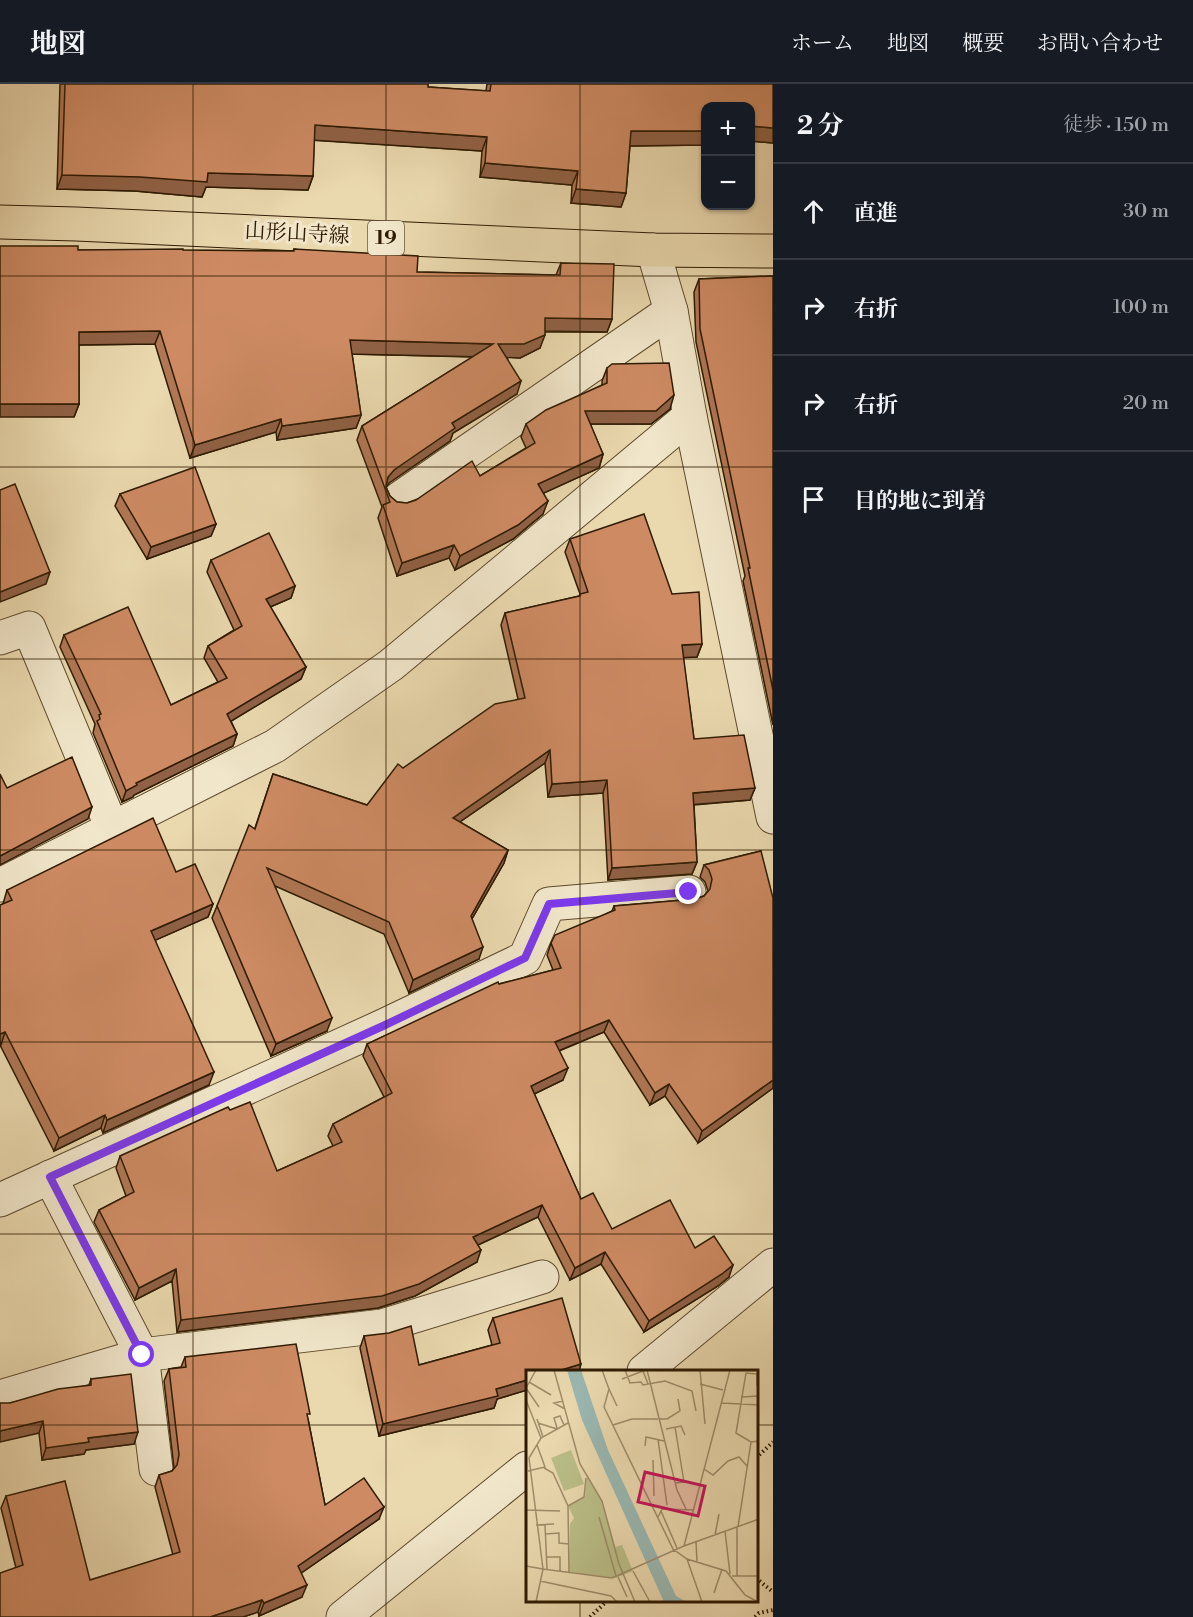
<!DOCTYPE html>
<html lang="ja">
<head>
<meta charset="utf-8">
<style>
  :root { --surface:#171b24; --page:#242831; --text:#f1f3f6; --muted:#9ea1a6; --line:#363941 }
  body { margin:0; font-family:"Libre Bodoni","Noto Serif JP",serif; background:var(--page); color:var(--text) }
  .controls { position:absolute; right:18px; top:18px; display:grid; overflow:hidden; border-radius:12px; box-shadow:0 2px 4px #0004 }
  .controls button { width:54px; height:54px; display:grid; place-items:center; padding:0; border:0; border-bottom:2px solid var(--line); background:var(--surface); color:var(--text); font:30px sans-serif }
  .stop { position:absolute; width:18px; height:18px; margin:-14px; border:4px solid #7c3aed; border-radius:50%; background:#fff }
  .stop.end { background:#7c3aed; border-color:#fff; box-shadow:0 2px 6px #0008 }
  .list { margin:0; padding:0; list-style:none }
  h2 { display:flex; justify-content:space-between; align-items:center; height:78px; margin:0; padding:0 24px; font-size:26px }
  h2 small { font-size:20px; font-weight:400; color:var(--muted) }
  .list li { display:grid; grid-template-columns:39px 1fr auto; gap:18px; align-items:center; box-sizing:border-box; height:96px; padding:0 24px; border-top:2px solid var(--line) }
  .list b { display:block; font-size:22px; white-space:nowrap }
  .list em { font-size:20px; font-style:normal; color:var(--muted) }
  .icon { flex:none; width:33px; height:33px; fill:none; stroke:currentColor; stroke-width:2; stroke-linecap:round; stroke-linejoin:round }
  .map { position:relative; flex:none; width:773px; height:1533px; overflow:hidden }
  header { display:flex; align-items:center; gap:36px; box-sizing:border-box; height:84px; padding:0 30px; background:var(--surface); border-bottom:2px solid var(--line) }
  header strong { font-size:28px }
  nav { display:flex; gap:33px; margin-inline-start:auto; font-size:21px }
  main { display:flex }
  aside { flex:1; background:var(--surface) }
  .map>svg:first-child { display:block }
</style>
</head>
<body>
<header>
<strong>地図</strong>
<nav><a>ホーム</a><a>地図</a><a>概要</a><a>お問い合わせ</a></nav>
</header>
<main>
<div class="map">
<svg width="773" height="1533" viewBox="0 0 773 1533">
  <rect width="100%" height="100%" fill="#ead8ae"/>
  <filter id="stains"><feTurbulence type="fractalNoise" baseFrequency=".00333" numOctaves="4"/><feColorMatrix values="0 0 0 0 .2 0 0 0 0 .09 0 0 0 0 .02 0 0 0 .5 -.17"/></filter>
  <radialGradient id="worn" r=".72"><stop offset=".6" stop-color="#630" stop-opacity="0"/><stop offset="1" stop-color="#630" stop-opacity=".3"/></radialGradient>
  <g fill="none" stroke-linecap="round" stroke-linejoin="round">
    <defs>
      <g id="minor">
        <polyline points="653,166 671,227 690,332 773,733"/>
        <polyline points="400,414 671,227"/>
        <polyline points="0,554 29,544 112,744"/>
        <polyline points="0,801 275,662 391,581 690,332"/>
        <polyline points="50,1093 142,1271 156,1385"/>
        <polyline points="0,1116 383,942 525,874 549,820 689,808"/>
        <polyline points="644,1287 773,1181"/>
        <polyline points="0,1313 142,1271 382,1242 542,1193"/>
        <polyline points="343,1533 527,1384"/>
      </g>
      <polyline id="major" points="0,138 76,140 653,166 773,167"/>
    </defs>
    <!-- minor casing -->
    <use href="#minor" stroke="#5e4a2d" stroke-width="35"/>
    <!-- major casing -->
    <use href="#major" stroke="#2f1b02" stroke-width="35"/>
    <!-- path -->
    <g stroke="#2f1b02" stroke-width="4" stroke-dasharray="1.5 3" stroke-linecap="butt">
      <polyline points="756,1374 773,1358"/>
      <polyline points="756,1494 773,1508"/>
      <polyline points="590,1533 608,1516"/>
      <polyline points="755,1533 759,1529 773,1526"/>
    </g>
    <!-- minor -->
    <use href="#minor" stroke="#f1e6ca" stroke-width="33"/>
    <!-- major -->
    <use href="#major" stroke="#ead8ae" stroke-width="33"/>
  </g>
  <!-- wall -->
  <g fill="#b07755" stroke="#2f1b02" stroke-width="1.5">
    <polygon points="60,0 428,0 428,3 486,7 487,0 773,0 773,59 750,57 705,22 705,61 630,62 626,109 621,123 571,119 572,101 480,93 482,67 314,56 313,92 308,106 206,103 202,113 135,107 57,105"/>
    <polygon points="294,165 417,188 556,191 561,179 612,235 607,248 545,248 540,264 520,274 507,273 517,310 453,349 450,357 389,399 386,403 390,412 397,418 407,419 480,392 526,364 521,353 526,340 602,301 602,297 607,284 670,325 651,340 590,340 603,370 599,384 543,409 543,430 513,455 455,486 449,474 397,492 378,434 382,423 357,356 362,342 473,273 352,270 361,331 356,344 277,356 276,348 190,374 155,260 79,261 79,320 74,333 78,166 293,167"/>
    <polygon points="773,192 773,641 743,497 745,492 696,258 694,208 699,195"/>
    <polygon points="120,410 216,440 211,452 147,475 115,422"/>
    <polygon points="570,455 672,510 702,560 697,573 683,573 694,655 755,704 750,716 694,721 697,778 692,790 608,796 603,709 548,713 545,679 460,738 508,766 504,779 472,835 479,875 409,909 384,850 275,802 327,947 271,972 212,834 217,822 255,744 273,690 367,721 403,684 518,615 501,541 505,529 579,512 580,510 565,468"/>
    <polygon points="211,476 295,502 291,514 270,523 306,583 301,595 231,637 237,650 233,662 134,711 133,713 122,718 93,649 95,640 60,563 64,551 171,621 218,598 204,574 208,562 234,546 207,488"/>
    <polygon points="761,767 773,1004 698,1059 665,1012 650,1021 604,948 559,967 563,996 534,1010 581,1115 612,1145 695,1164 729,1193 718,1202 644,1248 601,1180 570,1196 538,1133 478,1161 477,1178 415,1212 378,1224 177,1248 172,1197 135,1216 94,1138 99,1126 126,1112 116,1084 120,1072 230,1026 277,1087 333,1062 328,1052 333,1040 384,1013 363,972 367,960 499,900 553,886 547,871 551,859 612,827 614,822 695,815 704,812 708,807 705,798 700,793 704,781"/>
    <polygon points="176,788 213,820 208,833 155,856 209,1001 103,1049 101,1044 54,1067 0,961 0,821 3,820 7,806"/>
    <polygon points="493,1234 527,1287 527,1306 497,1315 494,1324 379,1352 360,1264 364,1252 419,1281 492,1261 488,1246"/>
    <polygon points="185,1273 308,1335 325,1421 379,1435 301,1489 302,1513 259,1532 258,1528 243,1533 0,1533 16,1484 1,1424 6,1412 90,1496 173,1471 155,1403 159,1391 172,1387 174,1384 164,1297 169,1285 181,1283"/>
    <polygon points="91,1295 134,1360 86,1366 84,1370 42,1376 39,1349 10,1319 89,1301"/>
  </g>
  <!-- shaded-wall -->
  <g fill="#906145" stroke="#2f1b02" stroke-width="1.5">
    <polygon points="315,41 487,53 482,67 310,56"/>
    <polygon points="750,42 773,44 773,59 750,57"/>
    <polygon points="631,47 705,47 705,61 626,62"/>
    <polygon points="485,79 578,87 572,101 480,93"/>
    <polygon points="208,89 313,92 308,106 206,103 202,113 135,107 57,105 62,91"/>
    <polygon points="576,105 626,109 621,123 571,119"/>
    <polygon points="545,234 612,235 607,248 540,247"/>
    <polygon points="160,247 155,260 74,261 79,248"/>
    <polygon points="545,251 540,264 520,274 493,273 498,260"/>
    <polygon points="350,256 493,260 488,273 345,270"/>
    <polygon points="521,297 517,310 453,349 450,357 389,399 385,404 388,393 394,386 452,339"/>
    <polygon points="674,311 670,325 651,340 580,340 585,327"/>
    <polygon points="0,320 79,320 74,333 0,333"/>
    <polygon points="361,331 356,344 277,356 282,342"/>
    <polygon points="281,335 276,348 190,374 195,361"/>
    <polygon points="603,370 599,384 533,414 538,400"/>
    <polygon points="548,417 543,430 513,455 455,486 460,472"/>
    <polygon points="216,440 211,452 147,475 151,463"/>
    <polygon points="454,461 449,474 397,492 402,479"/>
    <polygon points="50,488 46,500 0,518 0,508"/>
    <polygon points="295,502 291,514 261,527 266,515"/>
    <polygon points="702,560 697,573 677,574 682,561"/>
    <polygon points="306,583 301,595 223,642 227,630"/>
    <polygon points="237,650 233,662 134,711 133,713 122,718 126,707 136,699"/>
    <polygon points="550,666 545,679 448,746 453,734"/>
    <polygon points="607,696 603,709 548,713 552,700"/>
    <polygon points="755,704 750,716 688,721 693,709"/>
    <polygon points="92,723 88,735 0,781 0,772"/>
    <polygon points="508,766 504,779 466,845 471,832"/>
    <polygon points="697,778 692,790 608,796 612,784"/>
    <polygon points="213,820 208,833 147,860 151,847"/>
    <polygon points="483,863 479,875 409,909 413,896"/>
    <polygon points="332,934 327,947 271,972 276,960"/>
    <polygon points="609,936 604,948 551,970 555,958"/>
    <polygon points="5,948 1,961 0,961 0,950"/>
    <polygon points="568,984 563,996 526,1014 531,1002"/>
    <polygon points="214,988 209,1001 103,1049 107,1036"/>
    <polygon points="773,996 773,1004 698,1059 702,1047"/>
    <polygon points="669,1000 665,1012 650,1021 655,1009"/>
    <polygon points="105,1031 101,1044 54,1067 59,1054"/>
    <polygon points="542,1121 538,1133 469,1165 473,1153"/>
    <polygon points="481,1166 477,1178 415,1212 378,1224 177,1248 181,1236"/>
    <polygon points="605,1168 601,1180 570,1196 575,1184"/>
    <polygon points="733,1181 729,1193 718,1202 644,1248 649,1237"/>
    <polygon points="176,1185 172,1197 135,1216 139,1204"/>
    <polygon points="581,1280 579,1287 558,1287"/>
    <polygon points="527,1296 527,1306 497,1315 494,1324 379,1352 383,1340 496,1305"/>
    <polygon points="43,1337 39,1349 0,1358 0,1347"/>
    <polygon points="138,1348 134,1360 86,1366 84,1370 42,1376 46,1364 88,1354"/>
    <polygon points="384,1423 379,1435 294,1494 298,1482"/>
    <polygon points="307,1501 302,1513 259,1532 264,1519"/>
    <polygon points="262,1516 258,1528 243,1533 210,1533"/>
  </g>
  <!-- building -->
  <g fill="#cd8a63" stroke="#2f1b02" stroke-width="1.5">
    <polygon points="65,0 428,0 428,3 490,7 491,0 773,0 773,44 750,42 750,22 705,22 705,47 631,47 626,109 576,105 578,87 485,79 487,53 315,41 313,92 208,89 207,98 140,93 62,91"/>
    <polygon points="0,162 78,162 78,166 183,165 183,166 294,167 294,165 418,172 417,188 560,191 561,179 614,180 612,235 545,234 545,251 524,260 498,260 521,297 452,339 455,344 394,386 388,393 386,403 390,412 397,418 407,419 416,416 472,377 480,392 535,359 526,340 546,326 607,299 607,284 612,280 669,279 674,311 656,327 585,327 603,370 538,400 548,417 518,441 460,472 454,461 402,479 383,421 390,418 362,342 493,260 350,256 361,331 282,342 281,335 195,361 160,247 79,248 79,320 0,320"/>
    <polygon points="773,192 773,606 748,484 750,484 700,245 699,195"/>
    <polygon points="195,383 216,440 151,463 120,410"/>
    <polygon points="15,400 50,488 0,508 0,406"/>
    <polygon points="644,430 672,510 699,508 702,560 682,561 694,655 744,651 755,704 693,709 697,778 612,784 607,696 552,700 550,666 453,734 508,766 471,832 483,863 413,896 389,838 267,784 332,934 276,960 217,822 249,741 255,745 273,690 367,721 398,680 403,684 495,620 525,614 505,529 580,512 580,510 588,508 570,455"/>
    <polygon points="269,449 295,502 266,515 306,583 227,630 237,650 136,699 137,701 126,707 97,637 100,635 99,631 101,630 64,551 128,523 171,621 227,594 208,562 242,542 211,476"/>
    <polygon points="72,673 92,723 0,772 0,690 7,704"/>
    <polygon points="153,734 176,788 195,780 213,820 151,847 214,988 107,1036 105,1031 59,1054 5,948 0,950 0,821 12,816 7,806"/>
    <polygon points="761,767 773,814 773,996 702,1047 669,1000 655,1009 609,936 555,958 568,984 531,1002 581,1115 593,1109 612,1145 670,1116 695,1164 714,1152 733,1181 722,1190 649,1237 605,1168 575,1184 542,1121 473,1153 481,1166 419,1200 382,1212 181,1236 176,1185 139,1204 99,1126 134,1108 120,1072 228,1023 230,1026 250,1018 277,1087 342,1058 333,1040 392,1009 367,960 498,898 499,900 561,884 551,859 555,851 615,826 614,822 695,815 704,812 710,805 712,795 709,786 704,781"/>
    <polygon points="562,1214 581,1280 558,1287 527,1287 527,1296 496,1305 498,1312 383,1340 364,1252 389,1249 411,1242 419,1281 500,1259 493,1234"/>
    <polygon points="296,1260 310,1330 307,1330 325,1421 364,1394 384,1423 298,1482 307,1501 264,1519 262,1516 210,1533 0,1533 0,1489 23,1481 6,1412 65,1397 90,1496 180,1468 159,1391 172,1387 177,1381 179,1371 169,1285 186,1283 185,1273"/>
    <polygon points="131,1290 138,1348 88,1354 89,1358 46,1364 43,1337 0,1347 0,1319 10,1319 58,1305 91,1301 91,1295"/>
  </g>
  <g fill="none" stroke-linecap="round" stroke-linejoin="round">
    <!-- route -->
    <polyline stroke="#7c3aed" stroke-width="8" points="142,1271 50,1093 383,942 525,874 549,820 689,808"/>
  </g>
  <!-- grid -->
  <path fill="none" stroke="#2f1b02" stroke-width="1.5" stroke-opacity="0.55" d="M 193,0 L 193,1533M 386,0 L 386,1533M 580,0 L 580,1287M 0,192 L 773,192M 0,383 L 773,383M 0,575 L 773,575M 0,766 L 773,766M 0,958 L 773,958M 0,1150 L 773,1150M 0,1341 L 527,1341M 756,1341 L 773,1341M 580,1516 L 580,1533"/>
  <g text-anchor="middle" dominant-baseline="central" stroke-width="6" stroke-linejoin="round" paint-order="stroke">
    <!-- shield labels -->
    <rect fill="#f1e6ca" stroke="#69583e" stroke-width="1.5" x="368" y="137" width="36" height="34" rx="4.5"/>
    <g font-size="20" font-weight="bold" fill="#2f1b02">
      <text x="386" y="154">19</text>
    </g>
    <!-- street labels -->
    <g font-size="21" fill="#2f1b02" stroke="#f1e6ca">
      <text transform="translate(297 150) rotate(3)">山形山寺線</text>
    </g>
  </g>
  <!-- overview -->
  <g transform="translate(526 1286)">
    <rect width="232" height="232" fill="#ead8ae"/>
    <path d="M 45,80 L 58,114 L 38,121 L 25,88 ZM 61,106 L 76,131 L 89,177 L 96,175 L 107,201 L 90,208 L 43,202 L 44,154 L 48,148 L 42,136 L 59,127 Z" fill="#babe88"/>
    <path d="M 41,0 L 55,0 L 82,80 L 150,226 L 159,231 L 138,232 L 56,50 Z" fill="#9ab8b2"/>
    <path fill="none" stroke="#9f8c69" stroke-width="1.5" d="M 28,0 L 54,94 L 76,131 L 93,194 L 109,232M 76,0 L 83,19 L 78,37 L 147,179 L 161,189 L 200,201 L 219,225 L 232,232M 99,0 L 104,13 L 115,12 L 117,15 L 139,11 L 166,21 L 170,41M 121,0 L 151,120 L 160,139M 174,0 L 179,54M 96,9 L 117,1 L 122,14M 3,12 L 25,25M 174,14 L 197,20M 231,16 L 231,4 L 220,3 L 210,63 L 225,72 L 233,71M 0,18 L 13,37M 0,18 L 10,0M 83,19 L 91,36M 215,27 L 233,26M 0,30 L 15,68M 37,31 L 28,33 L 39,39M 196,33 L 233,35M 11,49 L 17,67M 133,49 L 141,49 L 154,41 L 152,29M 12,53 L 31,59M 87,55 L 106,49 L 132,49M 31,58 L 28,48 L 34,46 L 38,55M 140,59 L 155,56 L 159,65M 132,69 L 141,135M 119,76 L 120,67 L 138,71M 127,90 L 128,126M 18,98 L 27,103 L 42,136 L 43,202M 178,99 L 187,105 L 202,91 L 213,87 L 221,96M 2,101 L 19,97 L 11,75M 149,113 L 158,112 L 149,57M 42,136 L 58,127 L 60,108M 0,140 L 34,141M 135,141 L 151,178M 73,147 L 90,206M 132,147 L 136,139 L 167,140M 10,155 L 28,154M 19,155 L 21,199M 211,157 L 211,206M 212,157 L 225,72M 199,161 L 204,204M 19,164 L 33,163 L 33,173 L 43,174M 189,165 L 193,144M 170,172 L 171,191M 158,176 L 233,149M 20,187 L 34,187 L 34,201M 161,189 L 176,232M 0,196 L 17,199 L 3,88 L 15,68 L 42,53M 107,201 L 124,232M 206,206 L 233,206M 92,207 L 101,227M 14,211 L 85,226 L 91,232M 188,223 L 196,199M 10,232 L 17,199 L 86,208 L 158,176 L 204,0"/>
    <path fill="#c2185b" fill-opacity="0.15" stroke="#c2185b" stroke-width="3" d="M 119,102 L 179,116 L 172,146 L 112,132 Z"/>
    <rect width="232" height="232" fill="none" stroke="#2f1b02" stroke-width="3"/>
  </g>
  <rect width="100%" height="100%" filter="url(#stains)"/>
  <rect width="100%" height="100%" fill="url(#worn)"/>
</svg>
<div class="controls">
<button>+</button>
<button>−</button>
</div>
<div class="stop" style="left:142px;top:1271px"></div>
<div class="stop end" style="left:689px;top:808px"></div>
</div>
<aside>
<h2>2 分<small>徒歩 · 150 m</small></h2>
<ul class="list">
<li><svg class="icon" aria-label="ahead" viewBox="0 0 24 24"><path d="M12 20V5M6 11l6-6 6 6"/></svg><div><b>直進</b></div><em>30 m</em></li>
<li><svg class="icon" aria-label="right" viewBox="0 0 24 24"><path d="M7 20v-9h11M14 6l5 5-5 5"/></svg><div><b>右折</b></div><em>100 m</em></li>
<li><svg class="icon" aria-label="right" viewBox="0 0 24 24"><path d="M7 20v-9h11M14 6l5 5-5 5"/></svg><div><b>右折</b></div><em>20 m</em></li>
<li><svg class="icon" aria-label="arrive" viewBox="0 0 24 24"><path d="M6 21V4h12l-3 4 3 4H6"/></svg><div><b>目的地に到着</b></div></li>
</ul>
</aside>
</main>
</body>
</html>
